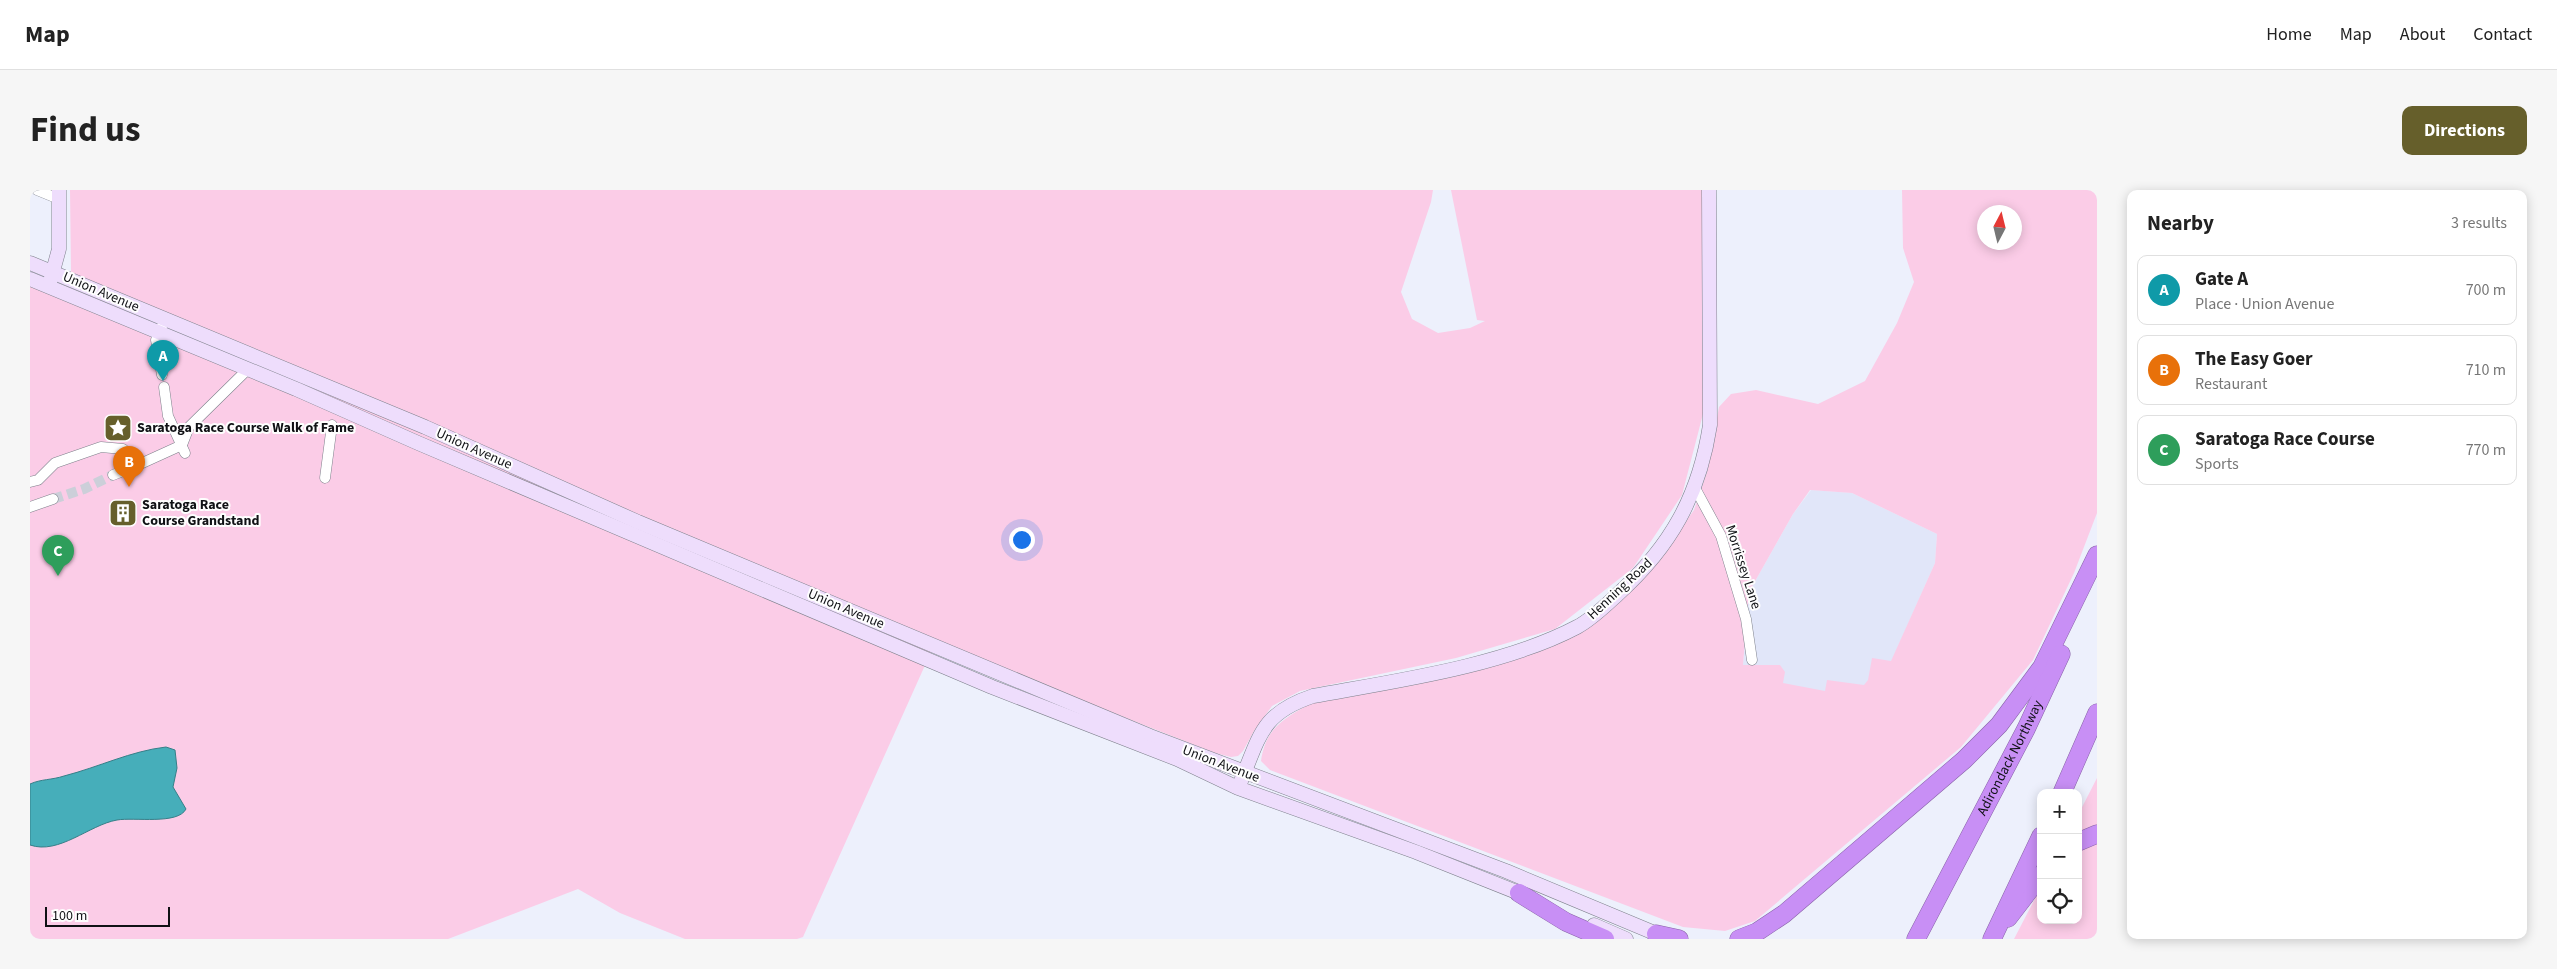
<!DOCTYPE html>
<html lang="en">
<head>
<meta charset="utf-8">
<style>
  :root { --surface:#fff; --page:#f6f6f6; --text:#222; --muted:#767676; --line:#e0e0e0; --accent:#665f2b }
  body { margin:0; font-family:"Source Sans 3",sans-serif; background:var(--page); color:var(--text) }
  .controls { position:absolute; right:15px; bottom:15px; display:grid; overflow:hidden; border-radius:10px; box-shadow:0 2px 12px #0003 }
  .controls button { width:45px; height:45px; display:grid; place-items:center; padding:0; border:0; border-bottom:1px solid var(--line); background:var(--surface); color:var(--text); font:25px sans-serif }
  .compass { position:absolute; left:1947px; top:15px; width:45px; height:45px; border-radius:50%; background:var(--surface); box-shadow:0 2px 12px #0003; rotate:7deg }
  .scale { position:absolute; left:15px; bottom:12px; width:125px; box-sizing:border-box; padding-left:5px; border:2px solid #101115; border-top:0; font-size:14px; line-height:18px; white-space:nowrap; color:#101115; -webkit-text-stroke:4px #fefefe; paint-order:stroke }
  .you { position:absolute; left:991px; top:349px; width:18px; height:18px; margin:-12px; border:4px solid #fff; border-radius:50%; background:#1a73e8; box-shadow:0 0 0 8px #1a73e833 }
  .badge { display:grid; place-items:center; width:32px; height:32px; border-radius:50%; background:var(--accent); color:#fff; font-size:16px; font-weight:700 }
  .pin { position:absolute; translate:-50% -41px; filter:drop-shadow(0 1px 2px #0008) }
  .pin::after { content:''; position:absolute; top:26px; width:18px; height:15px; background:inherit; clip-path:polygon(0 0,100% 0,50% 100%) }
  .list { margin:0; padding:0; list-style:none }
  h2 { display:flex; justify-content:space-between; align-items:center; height:65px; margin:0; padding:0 20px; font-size:21px }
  h2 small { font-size:16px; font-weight:400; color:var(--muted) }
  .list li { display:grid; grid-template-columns:32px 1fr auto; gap:15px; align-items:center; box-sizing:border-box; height:70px; margin:0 10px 10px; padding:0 10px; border:1px solid var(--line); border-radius:10px }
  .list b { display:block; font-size:19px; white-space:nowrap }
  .list p { margin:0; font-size:16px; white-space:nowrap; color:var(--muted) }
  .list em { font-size:16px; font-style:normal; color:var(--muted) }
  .icon { flex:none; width:28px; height:28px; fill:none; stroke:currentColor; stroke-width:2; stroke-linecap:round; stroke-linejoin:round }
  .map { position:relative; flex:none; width:2067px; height:749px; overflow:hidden; border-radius:10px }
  header { display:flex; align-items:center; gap:30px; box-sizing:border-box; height:70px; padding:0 25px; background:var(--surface); border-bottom:1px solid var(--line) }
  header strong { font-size:24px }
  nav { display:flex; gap:28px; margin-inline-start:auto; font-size:18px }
  .intro { display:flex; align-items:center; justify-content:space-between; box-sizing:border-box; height:120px; padding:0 30px }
  h1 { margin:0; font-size:35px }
  .button { padding:12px 22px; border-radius:10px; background:var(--accent); color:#fff; font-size:18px; font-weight:700 }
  main { display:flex; gap:30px; padding:0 30px }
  aside { flex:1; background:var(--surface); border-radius:10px; box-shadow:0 2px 12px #0003 }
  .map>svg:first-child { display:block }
</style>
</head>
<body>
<header>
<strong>Map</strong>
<nav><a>Home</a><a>Map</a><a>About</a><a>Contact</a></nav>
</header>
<div class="intro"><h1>Find us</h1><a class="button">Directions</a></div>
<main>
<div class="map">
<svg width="2067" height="749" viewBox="0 0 2067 749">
  <rect width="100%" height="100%" fill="#edf0fc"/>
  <!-- built -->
  <polygon fill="#e1e6f9" points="1781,300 1822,303 1907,344 1905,373 1835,531 1713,475 1719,402 1763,324"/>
  <!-- green -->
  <g fill="#fbcce7" fill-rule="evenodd">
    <polygon points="40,0 1403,0 1401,12 1371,102 1382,129 1408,143 1440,138 1455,131 1447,130 1421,0 1672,0 1673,224 1652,305 1603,378 1525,439 1426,468 1270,501 1242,516 1224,541 1213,561 1208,566 1201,567 1185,563 905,453 773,747 767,749 655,749 590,723 548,699 418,749 0,749 0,94 32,107 41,81"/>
    <path d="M 1872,0 L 2067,0 L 2067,323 L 2044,383 L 2003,470 L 1931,557 L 1725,731 L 1695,741 L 1653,737 L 1240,580 L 1231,571 C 1236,537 1254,529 1281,513 L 1499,465 L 1536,448 L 1569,429 L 1618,384 L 1664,320 L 1677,282 L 1689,217 L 1701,204 L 1726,200 L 1788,214 L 1835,191 L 1867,133 L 1884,92 L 1873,58 ZM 1954,22 L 1984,22 L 1984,52 L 1954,52 ZM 1780,300 L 1822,303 L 1907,344 L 1905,373 L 1861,471 L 1842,468 L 1838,490 L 1834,495 L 1797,490 L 1795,501 L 1753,493 L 1755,482 L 1750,475 L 1713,475 L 1719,402 L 1763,324 Z"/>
    <polygon points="2067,588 2067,749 1984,749 2011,697 2011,730 2048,730 2048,625"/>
  </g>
  <!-- water -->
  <path fill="#46aeba" stroke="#367f88" d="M 136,557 L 145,560 L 147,578 L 143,597 L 156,619 C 148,635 104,627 87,630 C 59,635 29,665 0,655 L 0,594 C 11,589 22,590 34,586 C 69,577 101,561 136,557 Z"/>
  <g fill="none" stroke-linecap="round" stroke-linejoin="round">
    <!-- street-tunnel -->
    <polyline stroke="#cccfd9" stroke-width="10" stroke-dasharray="10 5" stroke-linecap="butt" points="23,309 54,299 83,285"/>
    <defs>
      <g id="street">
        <polyline points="7,0 29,9"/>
        <polyline points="132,185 126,150 135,129"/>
        <polyline points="134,197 138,226 155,263"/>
        <polyline points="83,285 108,275"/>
        <polyline points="295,288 302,235"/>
        <polyline points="0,292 8,290 25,273 71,257 93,259 108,275 152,255 159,237 218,179"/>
        <polyline points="1665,298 1691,346 1716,429 1722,470"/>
        <polyline points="0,317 23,309"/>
      </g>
      <g id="secondary">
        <polyline points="0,73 395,237 608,332 1120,546 1476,681 1634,747"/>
        <polyline points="0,89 266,199 388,253 962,497 1147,569 1208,598 1386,662 1499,707"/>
        <polyline points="20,92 29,59 29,0"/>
        <path d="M 1211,591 C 1230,545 1232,523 1283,506 C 1365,491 1473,476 1547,437 C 1562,429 1575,416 1588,404 C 1641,356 1669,306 1680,235 L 1679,0"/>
        <polyline points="1564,735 1596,749"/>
      </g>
      <g id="highway">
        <polyline points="2032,603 2067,523"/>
        <polyline points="2048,652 2067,644"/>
        <polyline points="1489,703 1536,732 1575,749"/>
        <polyline points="1978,728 2011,685"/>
        <polyline points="1626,744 1649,749"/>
        <polyline points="1709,749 1727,742 1754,724 1934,570 1969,535 2012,477 2067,365"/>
        <path id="s1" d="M 1886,749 L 1996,539 L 2031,464"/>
        <polyline points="1962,749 2011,646"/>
      </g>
    </defs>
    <!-- street casing -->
    <use href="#street" stroke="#7d808b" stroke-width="11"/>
    <!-- secondary casing -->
    <use href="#secondary" stroke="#7d808b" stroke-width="15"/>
    <!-- highway casing -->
    <use href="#highway" stroke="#8863a7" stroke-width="19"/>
    <!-- street -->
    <use href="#street" stroke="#fff" stroke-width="10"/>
    <!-- secondary -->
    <use href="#secondary" stroke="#eeddfc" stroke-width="14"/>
    <!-- highway -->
    <use href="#highway" stroke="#c88ff5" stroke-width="18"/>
  </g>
  <!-- icons -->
  <defs>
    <symbol id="sight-square" viewBox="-11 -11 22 22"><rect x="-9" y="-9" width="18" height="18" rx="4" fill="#665f2b" stroke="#fefefe"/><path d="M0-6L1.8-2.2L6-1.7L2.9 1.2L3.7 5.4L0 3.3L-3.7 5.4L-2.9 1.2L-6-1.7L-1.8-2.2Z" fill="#fff"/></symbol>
    <symbol id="building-square" viewBox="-11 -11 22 22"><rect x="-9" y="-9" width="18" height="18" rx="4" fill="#665f2b" stroke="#fefefe"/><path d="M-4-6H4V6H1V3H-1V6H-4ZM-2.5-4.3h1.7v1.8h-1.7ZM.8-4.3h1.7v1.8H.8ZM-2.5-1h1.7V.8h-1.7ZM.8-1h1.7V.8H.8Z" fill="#fff"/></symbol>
  </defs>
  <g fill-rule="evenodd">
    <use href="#sight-square" x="72" y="222" width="32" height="32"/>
    <use href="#building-square" x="77" y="307" width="32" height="32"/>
  </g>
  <g text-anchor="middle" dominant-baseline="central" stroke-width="4" stroke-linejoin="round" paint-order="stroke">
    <!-- street labels -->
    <g font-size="14" fill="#101115" stroke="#fefefe">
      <text transform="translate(71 102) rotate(23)">Union Avenue</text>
      <text transform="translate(444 259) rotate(24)">Union Avenue</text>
      <text transform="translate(1713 377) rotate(72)">Morrissey Lane</text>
      <text transform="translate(1590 399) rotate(-43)">Henning Road</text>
      <text transform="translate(816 419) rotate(23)">Union Avenue</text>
      <text stroke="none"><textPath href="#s1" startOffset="204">Adirondack Northway</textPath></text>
      <text transform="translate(1191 574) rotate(21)">Union Avenue</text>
    </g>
    <!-- poi labels -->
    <g font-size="14" font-weight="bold" fill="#101115" stroke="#fefefe" text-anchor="start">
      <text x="107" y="238">Saratoga Race Course Walk of Fame</text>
      <text x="112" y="315">Saratoga Race<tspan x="112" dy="16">Course Grandstand</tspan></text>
    </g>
  </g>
</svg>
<div class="controls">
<button>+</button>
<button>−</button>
<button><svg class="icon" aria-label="locate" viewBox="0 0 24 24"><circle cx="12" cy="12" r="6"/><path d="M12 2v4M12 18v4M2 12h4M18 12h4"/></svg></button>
</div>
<svg class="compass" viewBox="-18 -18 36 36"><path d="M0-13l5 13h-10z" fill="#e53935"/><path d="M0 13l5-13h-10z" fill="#767676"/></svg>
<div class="scale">100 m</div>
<div class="you"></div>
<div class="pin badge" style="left:133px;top:191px;background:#0f9aa8">A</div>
<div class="pin badge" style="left:99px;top:297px;background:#e8710a">B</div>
<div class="pin badge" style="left:28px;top:386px;background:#2e9e5b">C</div>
</div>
<aside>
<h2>Nearby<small>3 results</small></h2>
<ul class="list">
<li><span class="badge" style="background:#0f9aa8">A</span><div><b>Gate A</b><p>Place · Union Avenue</p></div><em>700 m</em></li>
<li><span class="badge" style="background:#e8710a">B</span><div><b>The Easy Goer</b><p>Restaurant</p></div><em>710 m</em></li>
<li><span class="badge" style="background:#2e9e5b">C</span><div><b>Saratoga Race Course</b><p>Sports</p></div><em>770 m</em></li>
</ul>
</aside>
</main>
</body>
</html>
